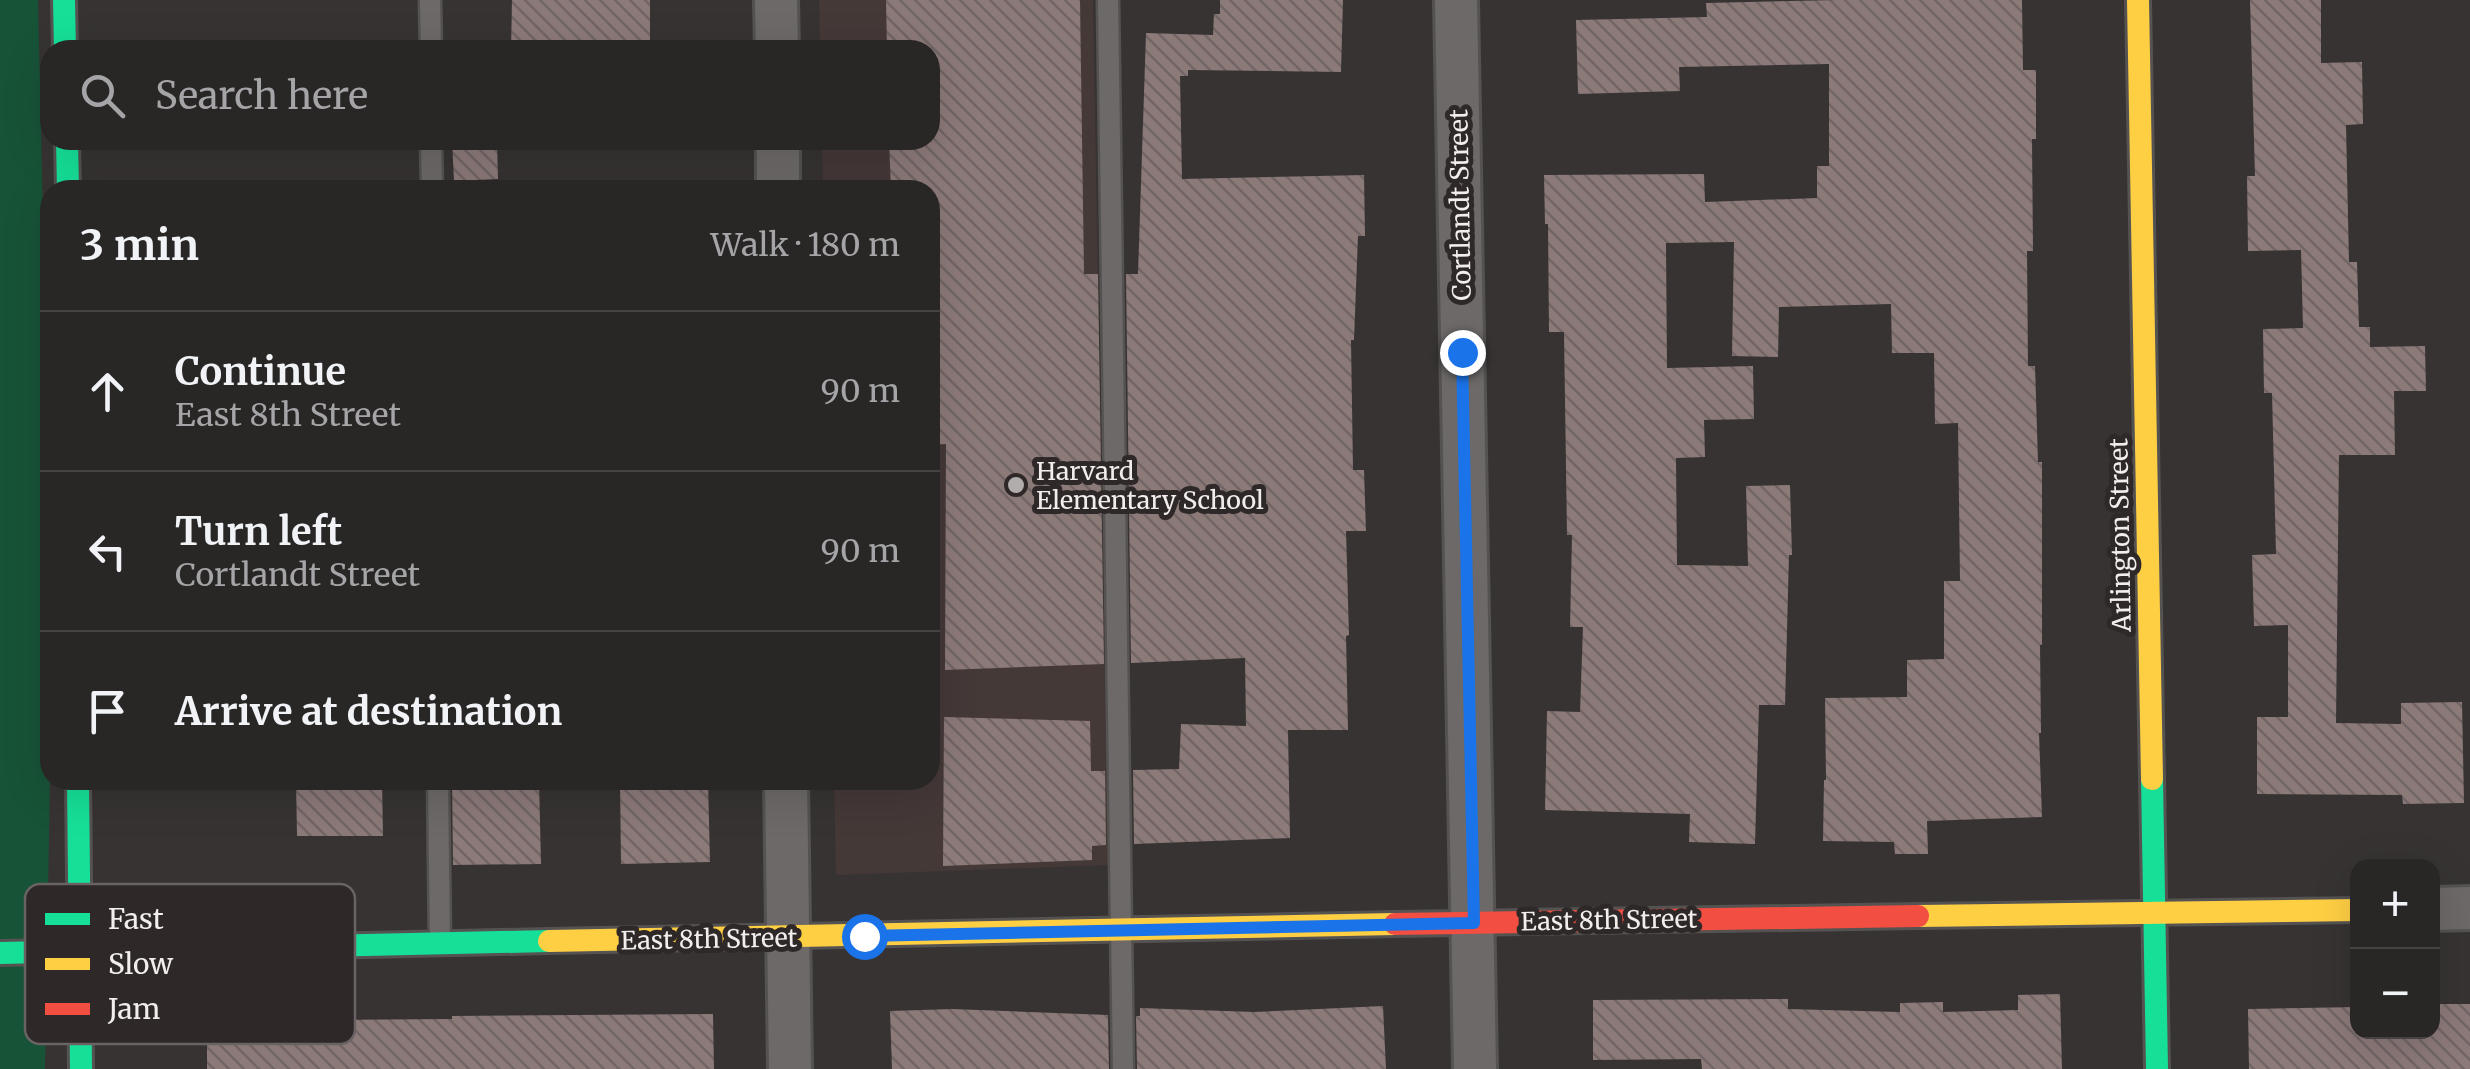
<!DOCTYPE html>
<html lang="en">
<head>
<meta charset="utf-8">
<style>
  :root { --surface:#292626; --page:#312e2e; --text:#f1f3f6; --muted:#a5a5a7; --line:#454343 }
  body { margin:0; font-family:Merriweather,serif; background:var(--page); color:var(--text) }
  .controls { position:absolute; right:30px; bottom:30px; display:grid; overflow:hidden; border-radius:20px; box-shadow:0 10px 40px #0002 }
  .controls button { width:90px; height:90px; display:grid; place-items:center; padding:0; border:0; border-bottom:2px solid var(--line); background:var(--surface); color:var(--text); font:50px sans-serif }
  .stop { position:absolute; width:30px; height:30px; margin:-22px; border:8px solid #1a73e8; border-radius:50%; background:#fff }
  .stop.end { background:#1a73e8; border-color:#fff; box-shadow:0 2px 10px #0008 }
  .list { margin:0; padding:0; list-style:none }
  h2 { display:flex; justify-content:space-between; align-items:center; height:130px; margin:0; padding:0 40px; font-size:42px }
  h2 small { font-size:32px; font-weight:400; color:var(--muted) }
  .list li { display:grid; grid-template-columns:65px 1fr auto; gap:30px; align-items:center; box-sizing:border-box; height:160px; padding:0 40px; border-top:2px solid var(--line) }
  .list b { display:block; font-size:38px; white-space:nowrap }
  .list p { margin:0; font-size:32px; white-space:nowrap; color:var(--muted) }
  .list em { font-size:32px; font-style:normal; color:var(--muted) }
  .icon { flex:none; width:55px; height:55px; fill:none; stroke:currentColor; stroke-width:2; stroke-linecap:round; stroke-linejoin:round }
  .map { position:relative; flex:none; width:2470px; height:1069px; overflow:hidden }
  .search { position:absolute; background:var(--surface); box-shadow:0 10px 40px #0002; left:40px; top:40px; width:900px; height:110px; display:flex; align-items:center; gap:25px; box-sizing:border-box; padding:0 35px; border-radius:30px; color:var(--muted); font-size:38px }
  .panel { position:absolute; background:var(--surface); box-shadow:0 10px 40px #0002; left:40px; top:180px; width:900px; height:610px; border-radius:30px }
  .map>svg:first-child { display:block }
</style>
</head>
<body>
<div class="map">
<svg width="2470" height="1069" viewBox="0 0 2470 1069">
  <defs>
    <pattern id="building-back-hatch" width="6" height="6" patternUnits="userSpaceOnUse" patternTransform="scale(2.5)"><rect width="6" height="6" fill="#8c7a79"/><path d="M-1 5l2 2M0 0l6 6M5-1l2 2" fill="none" stroke="#716665"/></pattern>
  </defs>
  <rect width="100%" height="100%" fill="#373333"/>
  <!-- built -->
  <polygon fill="#453938" points="819,0 1093,0 1108,865 836,875 834,780 930,780 930,190 823,190 822,140 930,140 930,50 820,50"/>
  <!-- green -->
  <polygon fill="#175337" points="0,0 38,0 50,522 50,778 45,1069 0,1069"/>
  <!-- building -->
  <g fill="url(#building-back-hatch)">
    <polygon points="512,0 650,0 650,50 511,50"/>
    <polygon points="886,0 1080,0 1084,274 1098,274 1104,664 945,670 946,444 930,445 930,190 891,190 889,140 930,140 930,50 887,50"/>
    <polygon points="1220,0 1343,0 1341,72 1188,70 1188,76 1180,76 1182,179 1364,175 1365,236 1358,236 1354,340 1351,340 1353,470 1364,470 1366,531 1346,531 1349,635 1346,636 1348,730 1288,730 1290,838 1134,844 1133,770 1179,769 1181,724 1246,726 1245,658 1131,663 1126,274 1138,274 1146,33 1213,35 1214,14 1220,14"/>
    <polygon points="1838,0 2022,0 2023,70 2036,70 2036,139 2032,139 2033,251 2027,251 2028,366 2035,366 2038,462 2042,462 2042,645 2040,645 2041,733 2039,733 2042,817 1927,821 1928,854 1895,854 1894,842 1823,841 1824,780 1826,780 1825,698 1907,697 1907,660 1944,659 1944,581 1960,581 1958,423 1935,424 1934,353 1892,353 1891,304 1779,307 1778,357 1732,356 1734,242 1666,243 1667,368 1753,366 1754,419 1704,420 1705,457 1676,458 1677,565 1748,566 1746,486 1790,485 1792,555 1789,555 1785,705 1759,705 1755,844 1689,842 1690,814 1545,810 1547,711 1580,712 1583,627 1570,627 1572,535 1567,535 1564,332 1549,332 1548,224 1545,224 1544,175 1704,174 1705,202 1817,198 1817,166 1829,166 1829,64 1679,67 1680,91 1578,94 1576,20 1707,17 1706,3"/>
    <polygon points="2250,0 2321,0 2321,63 2362,62 2363,124 2346,125 2349,262 2357,262 2359,327 2370,327 2370,347 2425,346 2426,391 2394,391 2395,455 2339,455 2336,723 2401,724 2401,703 2462,702 2464,803 2403,804 2402,795 2257,794 2257,717 2288,717 2288,625 2254,626 2252,555 2276,554 2272,393 2264,393 2263,329 2303,328 2301,250 2248,251 2247,176 2255,176"/>
    <polygon points="452,140 497,140 498,179 454,181"/>
    <polygon points="944,717 1090,721 1091,771 1105,771 1106,845 1092,846 1092,860 943,866"/>
    <polygon points="296,780 382,780 383,836 297,836"/>
    <polygon points="452,780 539,780 541,864 453,865"/>
    <polygon points="620,780 708,780 710,862 621,864"/>
    <polygon points="2060,994 2062,1069 1702,1069 1701,1059 1593,1060 1593,1000 1788,999 1788,1009 1900,1012 1900,1003 1943,1002 1943,1012 2018,1010 2018,995"/>
    <polygon points="2432,1004 2470,1004 2470,1069 2249,1069 2248,1009 2358,1007 2358,1032 2432,1032"/>
    <polygon points="1383,1006 1386,1069 1137,1069 1136,1016 1140,1016 1140,1008 1254,1012"/>
    <polygon points="952,1009 1108,1015 1109,1069 892,1069 890,1011"/>
    <polygon points="713,1014 714,1069 207,1069 207,1021 452,1019 452,1016"/>
  </g>
  <g fill="none" stroke-linecap="round" stroke-linejoin="round">
    <defs>
      <g id="lane">
        <polyline points="430,0 431,50"/>
        <polyline points="1108,0 1123,1069"/>
        <polyline points="431,140 432,190"/>
        <polyline points="438,780 440,943"/>
      </g>
      <g id="street">
        <polyline points="776,0 777,50"/>
        <polyline points="1456,0 1475,1069"/>
        <polyline points="778,140 778,190"/>
        <polyline points="786,780 790,1069"/>
        <polyline points="2432,909 2470,908"/>
      </g>
      <g id="fast">
        <polyline points="64,0 65,50"/>
        <polyline points="67,140 68,190"/>
        <polyline points="2152,779 2157,1069"/>
        <polyline points="78,780 81,1069"/>
        <polyline points="0,953 549,941"/>
      </g>
      <g id="slow">
        <polyline points="2138,0 2152,779"/>
        <polyline points="1918,916 2358,910"/>
        <polyline points="549,941 1395,924"/>
      </g>
      <polyline id="jam" points="1395,924 1918,916"/>
    </defs>
    <!-- lane casing -->
    <use href="#lane" stroke="#555252" stroke-width="25"/>
    <!-- street casing -->
    <use href="#street" stroke="#555252" stroke-width="48"/>
    <!-- fast casing -->
    <use href="#fast" stroke="#555252" stroke-width="28"/>
    <!-- slow casing -->
    <use href="#slow" stroke="#555252" stroke-width="28"/>
    <!-- jam casing -->
    <use href="#jam" stroke="#555252" stroke-width="28"/>
    <!-- lane -->
    <use href="#lane" stroke="#6d6969" stroke-width="20"/>
    <!-- street -->
    <use href="#street" stroke="#6d6969" stroke-width="42"/>
    <!-- fast -->
    <use href="#fast" stroke="#16e098" stroke-width="22"/>
    <!-- slow -->
    <use href="#slow" stroke="#ffcf43" stroke-width="22"/>
    <!-- jam -->
    <use href="#jam" stroke="#f24e42" stroke-width="22"/>
  </g>
  <g fill="none" stroke-linecap="round" stroke-linejoin="round">
    <!-- route -->
    <polyline stroke="#1a73e8" stroke-width="12" points="864,936 1474,923 1462,352"/>
  </g>
  <!-- markers -->
  <circle fill="#b1adad" stroke="#2e2828" stroke-width="4" cx="1016" cy="485" r="10"/>
  <g text-anchor="middle" dominant-baseline="central" stroke-width="10" stroke-linejoin="round" paint-order="stroke">
    <!-- street labels -->
    <g font-size="25" fill="#f2eeee" stroke="#2e2828">
      <text transform="translate(1460 205) rotate(-91)">Cortlandt Street</text>
      <text transform="translate(2120 535) rotate(-91)">Arlington Street</text>
      <text transform="translate(1609 920) rotate(-1)">East 8th Street</text>
      <text transform="translate(709 939) rotate(-1)">East 8th Street</text>
    </g>
    <!-- poi labels -->
    <g font-size="25" fill="#f2eeee" stroke="#2e2828" text-anchor="start">
      <text x="1036" y="471">Harvard<tspan x="1036" dy="29">Elementary School</tspan></text>
    </g>
  </g>
  <!-- legend -->
  <rect x="25" y="884" width="330" height="160" rx="15" fill="#2e2828" stroke="#696363" stroke-width="2.5"/>
  <rect x="45" y="913" width="45" height="12" fill="#16e098"/>
  <rect x="45" y="958" width="45" height="12" fill="#ffcf43"/>
  <rect x="45" y="1003" width="45" height="12" fill="#f24e42"/>
  <g font-size="28" fill="#f2eeee">
    <text x="108" y="929">Fast</text>
    <text x="108" y="974">Slow</text>
    <text x="108" y="1019">Jam</text>
  </g>
</svg>
<div class="controls">
<button>+</button>
<button>−</button>
</div>
<div class="stop" style="left:864px;top:936px"></div>
<div class="stop end" style="left:1462px;top:352px"></div>
<div class="search"><svg class="icon" aria-label="search" viewBox="0 0 24 24"><circle cx="10" cy="10" r="6"/><path d="M15 15l6 6"/></svg>Search here</div>
<section class="panel">
<h2>3 min<small>Walk · 180 m</small></h2>
<ul class="list">
<li><svg class="icon" aria-label="ahead" viewBox="0 0 24 24"><path d="M12 20V5M6 11l6-6 6 6"/></svg><div><b>Continue</b><p>East 8th Street</p></div><em>90 m</em></li>
<li><svg class="icon" aria-label="left" viewBox="0 0 24 24"><path d="M17 20v-9H6M10 6l-5 5 5 5"/></svg><div><b>Turn left</b><p>Cortlandt Street</p></div><em>90 m</em></li>
<li><svg class="icon" aria-label="arrive" viewBox="0 0 24 24"><path d="M6 21V4h12l-3 4 3 4H6"/></svg><div><b>Arrive at destination</b></div></li>
</ul>
</section>
</div>
</body>
</html>
